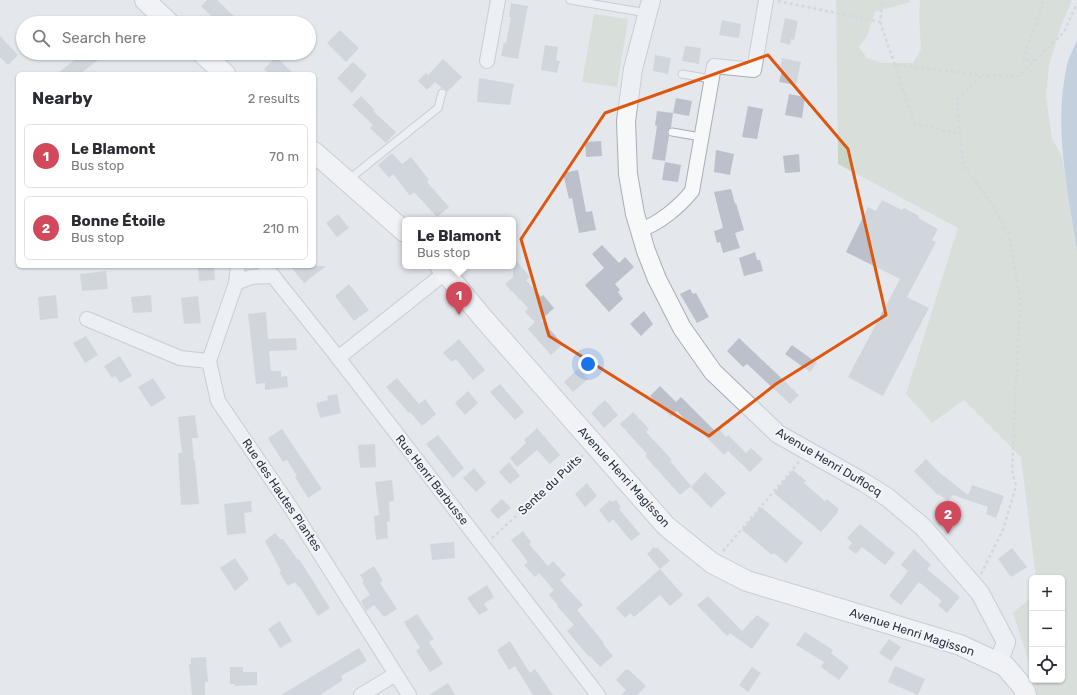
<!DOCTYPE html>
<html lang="en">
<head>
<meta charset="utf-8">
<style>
  :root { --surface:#fff; --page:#f7f7f7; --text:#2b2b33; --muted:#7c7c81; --line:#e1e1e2; --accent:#d1495b }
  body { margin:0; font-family:Rubik,sans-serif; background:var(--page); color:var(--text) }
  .controls { position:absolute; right:12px; bottom:12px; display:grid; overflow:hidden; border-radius:6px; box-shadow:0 1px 3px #0004 }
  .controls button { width:36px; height:36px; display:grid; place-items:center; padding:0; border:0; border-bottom:1px solid var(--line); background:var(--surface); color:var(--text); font:20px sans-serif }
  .you { position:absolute; left:588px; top:364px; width:14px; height:14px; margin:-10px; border:3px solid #fff; border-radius:50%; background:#1a73e8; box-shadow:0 0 0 6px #1a73e833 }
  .badge { display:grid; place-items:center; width:26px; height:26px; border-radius:50%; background:var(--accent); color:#fff; font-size:13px; font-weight:700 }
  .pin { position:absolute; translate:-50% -33px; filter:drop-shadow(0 1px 2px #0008) }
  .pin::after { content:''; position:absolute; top:21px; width:14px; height:12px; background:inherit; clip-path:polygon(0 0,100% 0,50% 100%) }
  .popup { position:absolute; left:402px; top:217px; width:114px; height:52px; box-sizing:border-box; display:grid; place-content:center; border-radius:6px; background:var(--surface); filter:drop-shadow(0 1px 3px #0005); font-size:13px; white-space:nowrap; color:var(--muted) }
  .popup b { font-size:15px; color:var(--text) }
  .popup::after { content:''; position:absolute; left:50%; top:100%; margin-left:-8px; border:8px solid transparent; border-top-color:var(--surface) }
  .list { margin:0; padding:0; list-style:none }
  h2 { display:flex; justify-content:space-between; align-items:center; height:52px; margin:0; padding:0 16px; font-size:17px }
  h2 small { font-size:13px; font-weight:400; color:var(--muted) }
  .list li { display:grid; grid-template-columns:26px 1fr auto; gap:12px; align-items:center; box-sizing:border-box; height:64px; margin:0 8px 8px; padding:0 8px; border:1px solid var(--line); border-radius:6px }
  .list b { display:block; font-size:15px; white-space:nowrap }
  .list p { margin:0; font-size:13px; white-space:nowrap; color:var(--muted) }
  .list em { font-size:13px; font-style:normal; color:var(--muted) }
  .icon { flex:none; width:22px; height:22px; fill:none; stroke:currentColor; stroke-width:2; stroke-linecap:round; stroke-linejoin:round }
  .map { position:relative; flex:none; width:1077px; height:695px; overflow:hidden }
  .search { position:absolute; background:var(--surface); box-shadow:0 1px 3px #0004; left:16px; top:16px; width:300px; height:44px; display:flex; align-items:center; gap:10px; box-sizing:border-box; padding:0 14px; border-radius:22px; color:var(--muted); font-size:15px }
  .panel { position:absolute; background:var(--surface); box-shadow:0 1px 3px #0004; left:16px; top:72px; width:300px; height:196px; border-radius:6px }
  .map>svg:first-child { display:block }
</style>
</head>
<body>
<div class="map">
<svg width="1077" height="695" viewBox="0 0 1077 695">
  <rect width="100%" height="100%" fill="#e4e7ec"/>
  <!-- green -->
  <g fill="#c9d6c5">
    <polygon points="836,0 910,0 910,2 875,12 867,36 859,47 867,58 883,63 913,63 921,49 919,14 920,0 1072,0 1061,26 1049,65 1046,96 1052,139 1062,156 1077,252 1077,695 1037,695 1034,680 1062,680 1062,578 1036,578 1021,457 964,400 932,423 906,394 958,228 838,164"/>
    <polygon points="594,14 628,19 617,87 582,82"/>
    <polygon points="1032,597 1032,671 1013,613"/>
  </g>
  <!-- water -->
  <path fill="#9fb4cc" d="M 1077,40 L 1077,252 C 1068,190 1053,127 1067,65 C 1069,57 1074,48 1077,40 Z"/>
  <!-- building -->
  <g fill="#bbc0ca">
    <polygon points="207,0 217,0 241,23 218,23 201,6"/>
    <polygon points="511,3 528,6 518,59 501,56 504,42 506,43 511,17 509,17"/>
    <polygon points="785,18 798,21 794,40 791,39 790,45 780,42"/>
    <polygon points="722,20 741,24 739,38 719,35"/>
    <polygon points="340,30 359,48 346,62 327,43"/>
    <polygon points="0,36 18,55 8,65 0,57"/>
    <polygon points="545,45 558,47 556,60 560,61 557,73 541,70"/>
    <polygon points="685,46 701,48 699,64 682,61"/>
    <polygon points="83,53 94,53 99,59 80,74 57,74"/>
    <polygon points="655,55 671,58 668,74 653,71"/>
    <polygon points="276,57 294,74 270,74 264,69"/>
    <polygon points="782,58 801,62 796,85 779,82 782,70 780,69"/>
    <polygon points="443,59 462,77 447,92 445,89 442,88 435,82 427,90 418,81 426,73 428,75"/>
    <polygon points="353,62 367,75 352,93 337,78"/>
    <polygon points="479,78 514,84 510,105 477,102"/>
    <polygon points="789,94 805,97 802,118 785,115"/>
    <polygon points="361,96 375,110 373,111 396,132 386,143 370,128 373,125 352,105"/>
    <polygon points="676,98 692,101 689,116 673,113 671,127 667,132 669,136 665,161 652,159 657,126 655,125 657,111 673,113"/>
    <polygon points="748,106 763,109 757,139 742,137"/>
    <polygon points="601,141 602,156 586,157 585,142"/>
    <polygon points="716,150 734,154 730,175 714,172"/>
    <polygon points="392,153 402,164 411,157 429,180 427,182 449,207 437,217 414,192 410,196 393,174 389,178 378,165"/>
    <polygon points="799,154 800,172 785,173 783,156"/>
    <polygon points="665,162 681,165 678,182 662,180"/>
    <polygon points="578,170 586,212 592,211 596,230 579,233 572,198 569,199 563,173"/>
    <polygon points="731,189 735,204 736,203 744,230 735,233 740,248 723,253 720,242 717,243 714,231 723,228 714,192"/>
    <polygon points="882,200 902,210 904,208 919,216 918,218 938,229 932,240 936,242 907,297 929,308 883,396 848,377 900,279 846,252 868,207 876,211"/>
    <polygon points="338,214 349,228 337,237 326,223"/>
    <polygon points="602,245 619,263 625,257 634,267 615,284 620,290 618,292 623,299 609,312 585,285 604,268 592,254"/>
    <polygon points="755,252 757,260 760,260 763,271 744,276 739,258"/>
    <polygon points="513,257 530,277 526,280 541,297 543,295 554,308 541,320 563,344 551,355 528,329 535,322 525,312 528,308 505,284 513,277"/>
    <polygon points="198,266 214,266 215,280 199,281"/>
    <polygon points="290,266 326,266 304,283"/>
    <polygon points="106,271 108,289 82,291 80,274"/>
    <polygon points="349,284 369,310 354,321 335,296"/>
    <polygon points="690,289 693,294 696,293 709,317 697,323 680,294"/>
    <polygon points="56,295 58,318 40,320 38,297"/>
    <polygon points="151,295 152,312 133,313 131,297"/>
    <polygon points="198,296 201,323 184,324 181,298"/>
    <polygon points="644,311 653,324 641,336 630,324"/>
    <polygon points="266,312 268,339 296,338 297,350 269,351 271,371 281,371 281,377 287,376 288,387 265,390 265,383 256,384 248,314"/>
    <polygon points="86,336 98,355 85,363 73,343"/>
    <polygon points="739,338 799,395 790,404 747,364 743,367 727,351"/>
    <polygon points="459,339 485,370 473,380 456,359 452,362 443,353"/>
    <polygon points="792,345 817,363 810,372 785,354"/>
    <polygon points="120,356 132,376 120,383 115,376 112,378 104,366"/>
    <polygon points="579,368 588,379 573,392 564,382"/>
    <polygon points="153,378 166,398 151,407 138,387"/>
    <polygon points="397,378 419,404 425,399 436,414 422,426 410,412 409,413 386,387"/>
    <polygon points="500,384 524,412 515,420 490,392"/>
    <polygon points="660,386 676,402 681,397 715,431 718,428 726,437 728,435 746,453 751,448 763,459 750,472 728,451 724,455 697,428 695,430 677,411 671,417 650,396"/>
    <polygon points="468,391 478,403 465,415 455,403"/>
    <polygon points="337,394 341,413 320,418 316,403 328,400 327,396"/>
    <polygon points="605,400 618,415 604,428 591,413"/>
    <polygon points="633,412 649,429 646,432 672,460 670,461 691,486 680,495 645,456 647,454 620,424"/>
    <polygon points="195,415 198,438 192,438 194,461 195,461 199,504 181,505 178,453 182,453 178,417"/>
    <polygon points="537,428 560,455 550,464 537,450 517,467 510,458 526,443 524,440"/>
    <polygon points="282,429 322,489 308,498 295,477 297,476 287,460 283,462 268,438"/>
    <polygon points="438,435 464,468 453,478 426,444"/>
    <polygon points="375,444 376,467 360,468 358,445"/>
    <polygon points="926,459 940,473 968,495 972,485 1004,496 996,518 986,514 988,507 953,495 948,501 939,494 938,495 914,471"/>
    <polygon points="509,462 520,476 510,484 499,472"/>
    <polygon points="474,468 486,483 476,492 463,478"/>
    <polygon points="793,470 806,481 804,483 825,501 827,499 839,509 837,511 838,512 821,532 774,493"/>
    <polygon points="705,472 726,493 711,508 691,487"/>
    <polygon points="392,480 394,501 389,502 390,521 387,522 388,538 376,540 374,516 379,515 375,482"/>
    <polygon points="587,483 597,496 585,507 575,494"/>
    <polygon points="502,499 511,508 498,519 490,510"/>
    <polygon points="610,500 612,502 616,500 621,507 619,509 640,534 631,541 613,519 609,523 599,510"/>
    <polygon points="251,501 252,512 244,513 246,533 227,535 224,504"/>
    <polygon points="761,507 803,543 786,563 774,553 772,555 742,530"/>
    <polygon points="860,524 895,553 885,565 862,547 856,554 848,548 852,543 847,538"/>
    <polygon points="523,531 531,542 529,544 548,566 553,561 566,575 560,580 583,605 577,610 604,643 603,644 613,656 600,667 590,656 589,657 567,631 574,625 557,606 558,605 549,595 554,590 539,573 535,577 524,565 528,562 511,540"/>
    <polygon points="275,533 280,539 283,539 298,560 299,559 330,608 318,616 299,586 298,587 295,582 288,586 279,572 281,571 265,541"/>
    <polygon points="454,542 455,558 432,560 430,544"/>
    <polygon points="654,547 656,549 657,547 670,561 660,569 647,554"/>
    <polygon points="1012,548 1027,567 1011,577 998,559"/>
    <polygon points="914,549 931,565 927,569 960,597 947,613 938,605 942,601 919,582 901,605 889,596 908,571 901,565"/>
    <polygon points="235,558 249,579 235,591 220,568"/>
    <polygon points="374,566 383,581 380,583 397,609 384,617 374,605 366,611 361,601 370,595 362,582 364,581 360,575"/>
    <polygon points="660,569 683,595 670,606 660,595 634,617 630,613 625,618 616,608"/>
    <polygon points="487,585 494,597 484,604 488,610 479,615 467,598"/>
    <polygon points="708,596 742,631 757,615 770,624 752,649 730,633 727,636 697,605"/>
    <polygon points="417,614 434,639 429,642 443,664 430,672 416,651 420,648 404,622"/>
    <polygon points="280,621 292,641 280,648 268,629"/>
    <polygon points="805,632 833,650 831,653 849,667 839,680 821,667 824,662 796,645"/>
    <polygon points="889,639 901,647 891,661 879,653"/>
    <polygon points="510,641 530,673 535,669 553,695 533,695 515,666 509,670 497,650"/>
    <polygon points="359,648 367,661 341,676 343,680 320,695 281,695"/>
    <polygon points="206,657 208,682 205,682 205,695 192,695 189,664 191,664 191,658"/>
    <polygon points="895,666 925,679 918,695 888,682"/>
    <polygon points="230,667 243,667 243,672 257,672 257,685 235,686 235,684 230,684"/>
    <polygon points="752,667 761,673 748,692 739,685"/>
    <polygon points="625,670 629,670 646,686 637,695 621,695 626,690 616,680"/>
    <polygon points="448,683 455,695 429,695"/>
  </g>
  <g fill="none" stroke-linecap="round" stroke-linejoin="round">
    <defs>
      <g id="service">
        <polyline points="570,0 647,13"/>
        <polyline points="682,74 711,79"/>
        <polyline points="672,132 701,137"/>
        <polyline points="348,180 438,108 442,93"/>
      </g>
      <g id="minor">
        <polyline points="487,61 498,0"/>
        <path d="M 639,230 C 658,225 680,206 692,191 L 714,66 L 754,70 L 766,0"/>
        <polyline points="238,266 236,283 209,361 218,401 291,508 409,695"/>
        <polyline points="265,266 336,355 598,695"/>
        <polyline points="236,283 251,277 273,276"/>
        <polyline points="87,319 180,358 209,361"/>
        <polyline points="338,358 446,272"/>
        <polyline points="361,695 396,674"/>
      </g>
      <polyline id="tertiary" points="651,0 633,69 626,121 628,174 635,214 646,251 657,279 682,328 713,372 778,434 863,482 887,497 923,527 980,593 1006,642 998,663"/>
      <g id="secondary">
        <polyline points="145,0 169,23"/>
        <polyline points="202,53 225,74"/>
        <polyline points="314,152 405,232"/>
        <polyline points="440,266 483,318 666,526 712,563 747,581 960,645 1005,666 1023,687 1026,695"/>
      </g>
    </defs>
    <!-- service casing -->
    <use href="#service" stroke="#a9aeb7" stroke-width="9"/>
    <!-- minor casing -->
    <use href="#minor" stroke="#a9aeb7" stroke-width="16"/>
    <!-- tertiary casing -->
    <use href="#tertiary" stroke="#a9aeb7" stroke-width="20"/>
    <!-- secondary casing -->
    <use href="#secondary" stroke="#a9aeb7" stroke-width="22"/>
    <!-- path -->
    <g stroke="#c2c5cb" stroke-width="2.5" stroke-dasharray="3 3" stroke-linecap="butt">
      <polyline points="778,1 880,22 883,0"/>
      <polyline points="880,22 895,65 982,75 1019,76 1064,32 1077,3"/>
      <polyline points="1035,60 1023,60 1042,7 1043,0"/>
      <polyline points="895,65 914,123 960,134"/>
      <polyline points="492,538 578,460 583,455"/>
      <polyline points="723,551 799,462"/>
      <polyline points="981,574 1003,530 1016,486 1012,470 1020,300 1009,235 990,201 963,165 957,99 982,75"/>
    </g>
    <!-- service -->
    <use href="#service" stroke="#f7f8fa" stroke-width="7"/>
    <!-- minor -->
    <use href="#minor" stroke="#f7f8fa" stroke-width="14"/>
    <!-- tertiary -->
    <use href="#tertiary" stroke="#f7f8fa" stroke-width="18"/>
    <!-- secondary -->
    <use href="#secondary" stroke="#fff" stroke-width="20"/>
  </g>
  <!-- marked area -->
  <path d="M0 0H1077V695H0ZM 768,55 L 848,149 L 886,315 L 776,384 L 709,436 L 549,336 L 521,239 L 605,113 Z" fill="#e4e7ec" fill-opacity=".55" fill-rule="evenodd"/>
  <path fill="none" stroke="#df570f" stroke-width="3" stroke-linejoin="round" d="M 768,55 L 848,149 L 886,315 L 776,384 L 709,436 L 549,336 L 521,239 L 605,113 Z"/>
  <g text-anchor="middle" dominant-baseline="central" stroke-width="4" stroke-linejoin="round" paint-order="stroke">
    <!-- street labels -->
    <g font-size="12" fill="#2b3445" stroke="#f4f6f9">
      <text transform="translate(829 462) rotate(31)">Avenue Henri Duflocq</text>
      <text transform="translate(624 477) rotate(48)">Avenue Henri Magisson</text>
      <text transform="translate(432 480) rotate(52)">Rue Henri Barbusse</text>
      <text transform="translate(550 485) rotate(-43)">Sente du Puits</text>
      <text transform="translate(282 495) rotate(56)">Rue des Hautes Plantes</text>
      <text transform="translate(912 632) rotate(18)">Avenue Henri Magisson</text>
    </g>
  </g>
</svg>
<div class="controls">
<button>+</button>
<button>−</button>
<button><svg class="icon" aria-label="locate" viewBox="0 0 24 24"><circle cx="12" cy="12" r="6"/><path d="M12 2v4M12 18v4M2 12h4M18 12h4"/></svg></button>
</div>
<div class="you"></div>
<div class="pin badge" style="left:459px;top:315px">1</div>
<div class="popup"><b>Le Blamont</b>Bus stop</div>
<div class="pin badge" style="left:948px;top:534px">2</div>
<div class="search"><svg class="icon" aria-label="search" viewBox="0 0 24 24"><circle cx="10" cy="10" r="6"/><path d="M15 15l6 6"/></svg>Search here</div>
<section class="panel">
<h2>Nearby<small>2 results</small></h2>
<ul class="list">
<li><span class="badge">1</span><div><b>Le Blamont</b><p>Bus stop</p></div><em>70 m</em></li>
<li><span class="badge">2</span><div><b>Bonne Étoile</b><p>Bus stop</p></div><em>210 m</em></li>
</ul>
</section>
</div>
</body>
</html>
